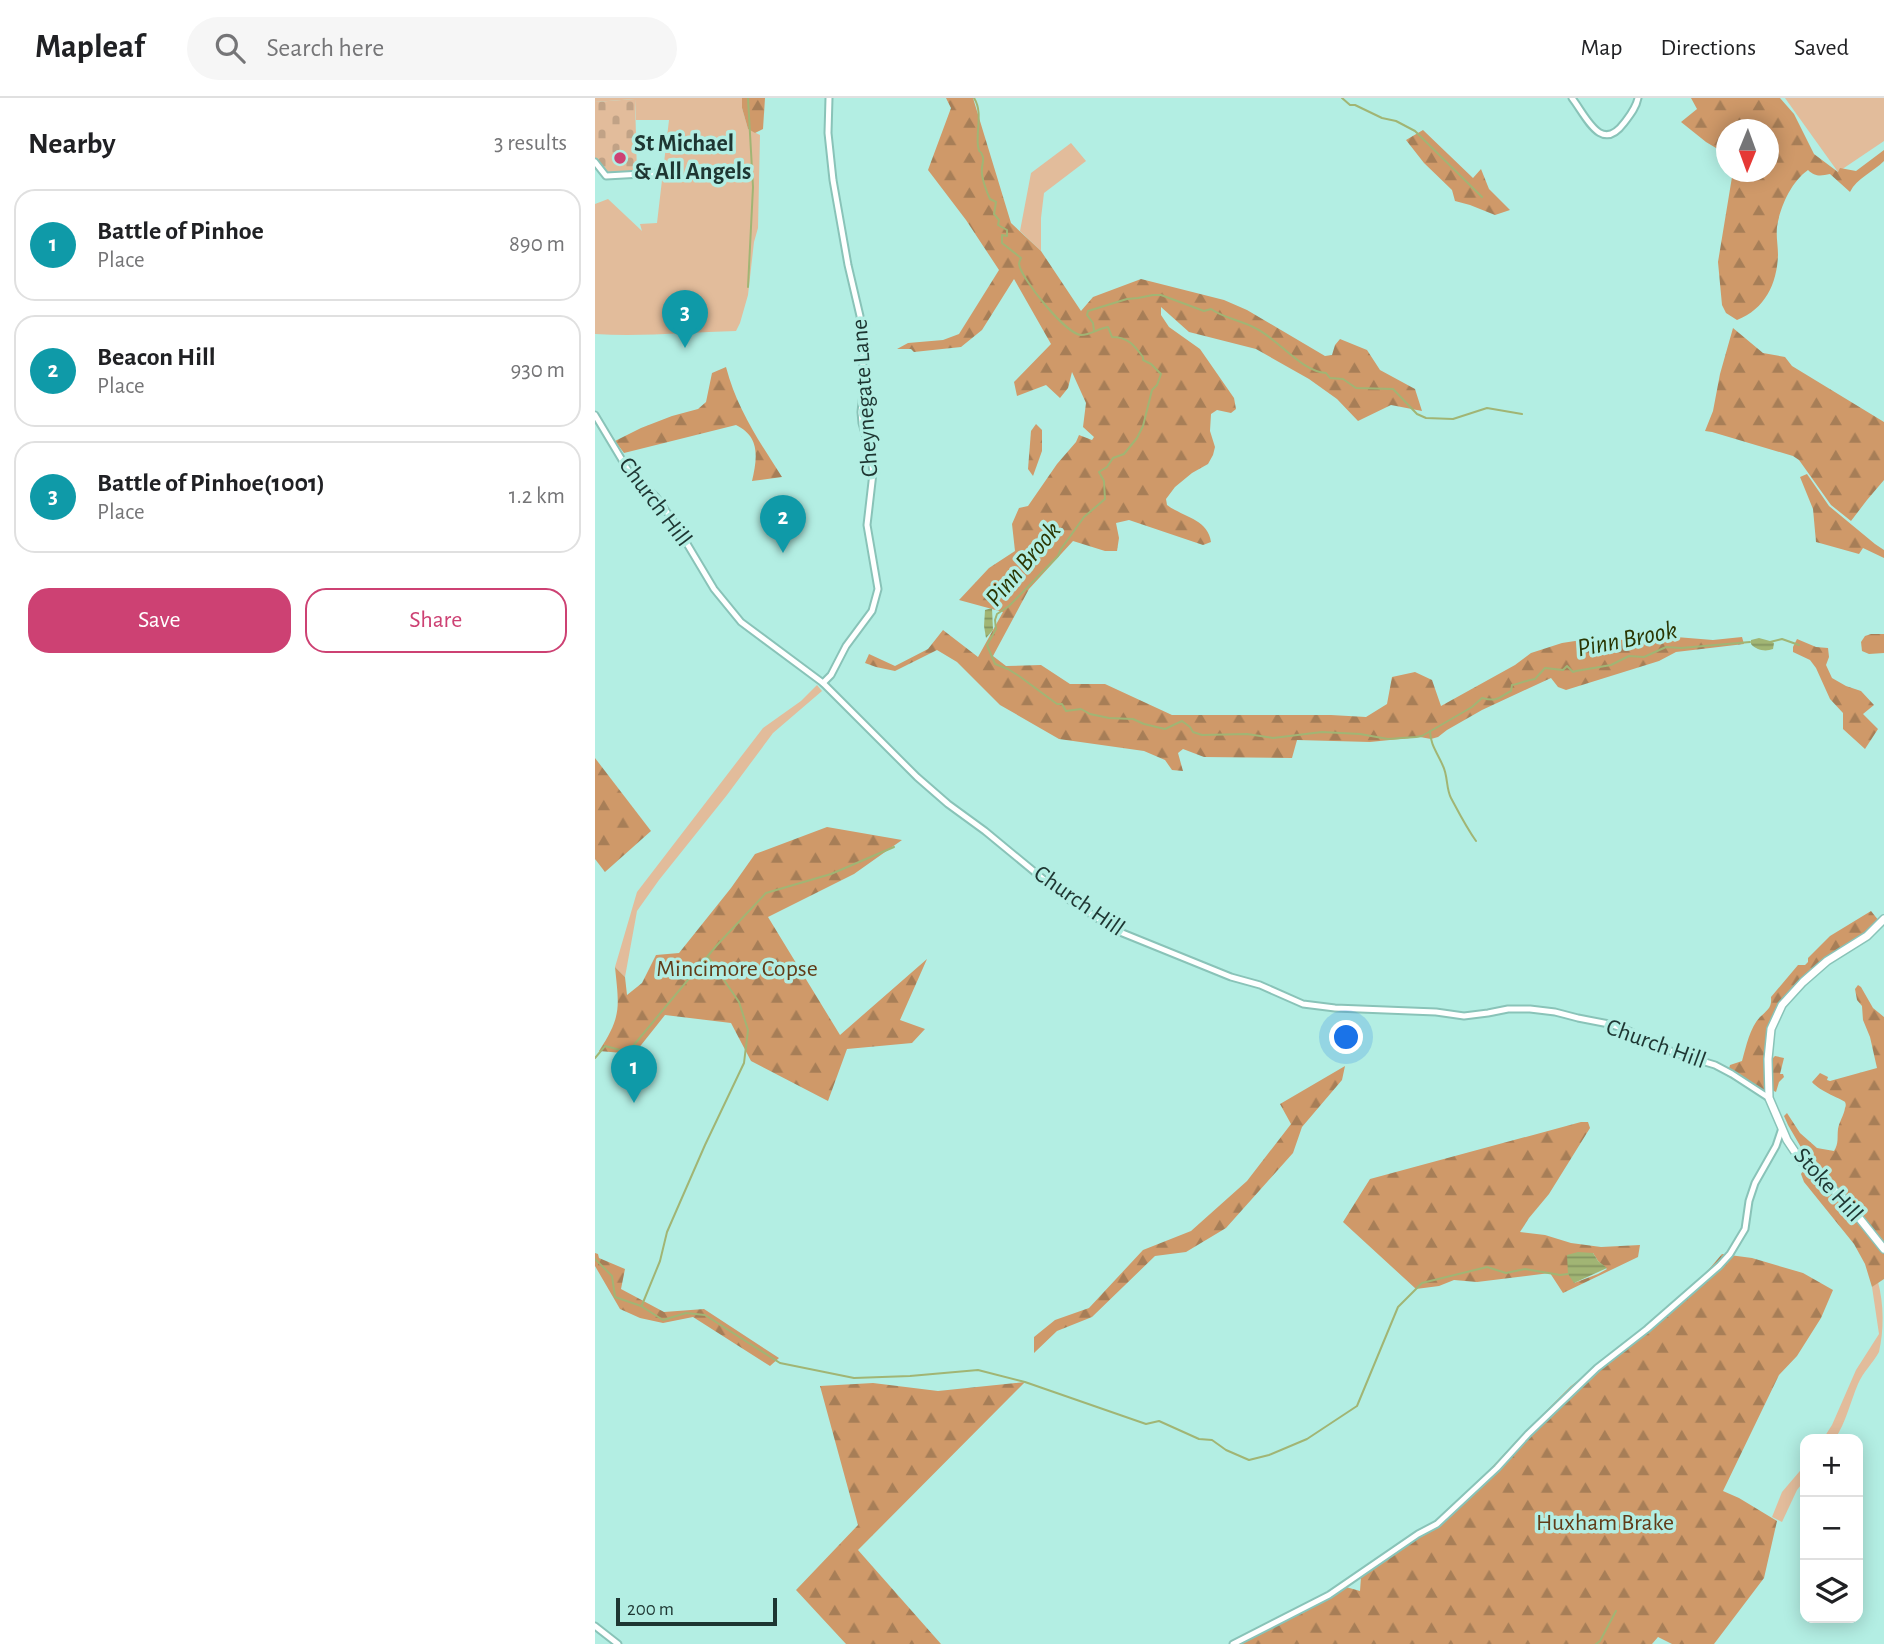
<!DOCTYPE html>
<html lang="en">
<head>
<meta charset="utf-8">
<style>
  :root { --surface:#fff; --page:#f6f6f6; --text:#202124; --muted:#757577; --line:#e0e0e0; --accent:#cd4173 }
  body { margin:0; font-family:"Alegreya Sans",sans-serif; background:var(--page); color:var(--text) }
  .controls { position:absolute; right:21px; bottom:21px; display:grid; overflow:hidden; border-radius:14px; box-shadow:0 4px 18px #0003 }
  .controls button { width:63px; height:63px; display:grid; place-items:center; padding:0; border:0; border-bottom:2px solid var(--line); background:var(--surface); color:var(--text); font:35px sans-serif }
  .compass { position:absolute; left:1121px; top:21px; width:63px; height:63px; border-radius:50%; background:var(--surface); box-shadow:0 4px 18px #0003; rotate:181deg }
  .scale { position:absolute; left:21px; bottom:18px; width:161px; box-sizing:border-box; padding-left:7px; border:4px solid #1e3632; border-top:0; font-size:19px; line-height:24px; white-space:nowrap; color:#1e3632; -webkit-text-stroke:5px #b3eee3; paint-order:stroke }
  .you { position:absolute; left:752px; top:940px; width:24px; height:24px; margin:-18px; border:5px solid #fff; border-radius:50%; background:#1a73e8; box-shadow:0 0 0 10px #1a73e833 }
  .badge { display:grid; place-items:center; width:46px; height:46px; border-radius:50%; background:var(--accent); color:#fff; font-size:23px; font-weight:700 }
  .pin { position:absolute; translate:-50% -58px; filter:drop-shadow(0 2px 4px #0008) }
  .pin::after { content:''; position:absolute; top:37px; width:24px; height:21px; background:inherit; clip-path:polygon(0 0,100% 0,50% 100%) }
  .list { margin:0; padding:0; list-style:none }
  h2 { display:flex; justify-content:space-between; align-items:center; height:91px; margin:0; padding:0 28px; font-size:30px }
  h2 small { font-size:23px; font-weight:400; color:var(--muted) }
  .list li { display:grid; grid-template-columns:46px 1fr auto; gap:21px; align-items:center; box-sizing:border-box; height:112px; margin:0 14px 14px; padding:0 14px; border:2px solid var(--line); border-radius:21px }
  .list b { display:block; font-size:26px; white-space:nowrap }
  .list p { margin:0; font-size:23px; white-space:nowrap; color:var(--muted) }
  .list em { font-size:23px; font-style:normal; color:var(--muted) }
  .actions { display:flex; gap:14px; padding:21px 28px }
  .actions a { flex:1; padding:16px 0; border:2px solid var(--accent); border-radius:21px; text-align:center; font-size:24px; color:var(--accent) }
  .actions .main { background:var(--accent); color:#fff }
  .icon { flex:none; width:38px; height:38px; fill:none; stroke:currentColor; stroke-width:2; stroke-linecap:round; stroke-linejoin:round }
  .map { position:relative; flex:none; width:1289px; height:1546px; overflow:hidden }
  header { display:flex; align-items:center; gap:42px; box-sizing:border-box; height:98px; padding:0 35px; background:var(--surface); border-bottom:2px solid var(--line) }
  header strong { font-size:33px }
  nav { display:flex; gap:38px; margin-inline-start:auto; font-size:24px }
  .search { width:490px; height:63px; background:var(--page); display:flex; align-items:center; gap:18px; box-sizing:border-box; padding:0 24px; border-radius:38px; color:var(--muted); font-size:26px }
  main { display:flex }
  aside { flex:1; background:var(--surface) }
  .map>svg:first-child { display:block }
</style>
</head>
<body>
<header>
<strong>Mapleaf</strong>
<div class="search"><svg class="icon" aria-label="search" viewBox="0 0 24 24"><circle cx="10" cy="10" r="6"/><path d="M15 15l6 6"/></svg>Search here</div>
<nav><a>Map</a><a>Directions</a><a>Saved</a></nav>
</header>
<main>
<aside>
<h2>Nearby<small>3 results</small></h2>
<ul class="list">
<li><span class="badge" style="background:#0f9aa8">1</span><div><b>Battle of Pinhoe</b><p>Place</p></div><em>890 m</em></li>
<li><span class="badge" style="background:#0f9aa8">2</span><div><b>Beacon Hill</b><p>Place</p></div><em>930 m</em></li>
<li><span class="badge" style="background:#0f9aa8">3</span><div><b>Battle of Pinhoe(1001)</b><p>Place</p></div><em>1.2 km</em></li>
</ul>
<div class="actions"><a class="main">Save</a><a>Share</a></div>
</aside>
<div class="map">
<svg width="1289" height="1546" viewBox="0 0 1289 1546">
  <defs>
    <pattern id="forest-firs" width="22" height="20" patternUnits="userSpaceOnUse" patternTransform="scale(1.75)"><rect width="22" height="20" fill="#cf9969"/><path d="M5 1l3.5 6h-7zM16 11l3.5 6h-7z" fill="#a77e57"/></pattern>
    <pattern id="cemetery-stones" width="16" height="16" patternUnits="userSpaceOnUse" patternTransform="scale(1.75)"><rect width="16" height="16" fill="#e2bc9b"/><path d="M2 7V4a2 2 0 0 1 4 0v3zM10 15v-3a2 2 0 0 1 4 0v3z" fill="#c1a286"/></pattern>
    <pattern id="water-rules" width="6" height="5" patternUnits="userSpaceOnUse" patternTransform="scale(1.75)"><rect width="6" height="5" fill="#a1b574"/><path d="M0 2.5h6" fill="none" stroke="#839460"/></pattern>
  </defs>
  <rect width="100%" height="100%" fill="#b3eee3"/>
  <!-- grass -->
  <g fill="#e2bc9b">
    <path d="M 0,0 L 147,0 L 147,10 L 153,31 L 165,37 L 163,130 L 159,144 L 153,197 L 145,225 L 141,233 C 94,234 47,239 0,236 L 0,106 L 13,101 L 47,133 L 45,126 L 62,125 L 74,22 L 41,22 L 40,1 L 0,4 Z"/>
    <polygon points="1190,0 1289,0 1289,43 1243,74"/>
    <polygon points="476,45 491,63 449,95 446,120 446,153 425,133 436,75"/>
    <polygon points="222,587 227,593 178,635 132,697 64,782 42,813 30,879 20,869 42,794 168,630 206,603"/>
    <path d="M 1283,1184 C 1289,1206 1289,1233 1284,1254 C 1278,1265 1268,1274 1263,1286 C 1255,1305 1251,1324 1240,1341 L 1228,1341 L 1237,1327 L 1261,1272 L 1284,1236 L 1277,1189 Z"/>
    <polygon points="1210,1367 1210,1382 1202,1392 1187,1424 1177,1419 1187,1394"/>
  </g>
  <!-- forest -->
  <g fill="url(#forest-firs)" fill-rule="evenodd">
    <polygon points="147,0 170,0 168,31 160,35 153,31 147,10"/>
    <path d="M 351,0 L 378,0 L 416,125 L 446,153 L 486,213 L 498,199 L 546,181 L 629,202 L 652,212 L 730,258 L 737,257 L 740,247 L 745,241 L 772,252 L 785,272 L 820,291 L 827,313 L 796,307 L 763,323 L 742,301 L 714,281 L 661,251 L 594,234 L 566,209 L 566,217 L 574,229 L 605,251 L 639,300 L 641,311 L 636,315 L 622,312 L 616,316 L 615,333 L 620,349 L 618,357 L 613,366 L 597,375 L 580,389 L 571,401 L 572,407 C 588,419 613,421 616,444 L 608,447 L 534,422 L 521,425 L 524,440 L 522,453 L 510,453 L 478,443 L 434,491 L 398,558 L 411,568 L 446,567 L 475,586 L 510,586 L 577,617 L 736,617 L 771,619 L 792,606 L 797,579 L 820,574 L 837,582 L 846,608 L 920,567 L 936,555 L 967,545 L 993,541 L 1020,541 L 1037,543 L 1081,539 L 1118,542 L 1147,539 L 1149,546 L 1081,554 L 1064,563 L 971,592 L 963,589 L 956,580 L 887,612 L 852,632 L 843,639 L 836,641 L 825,639 L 775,644 L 702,642 L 697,660 L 609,659 L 588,651 L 583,655 L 588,673 L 577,672 L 570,662 L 549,653 L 464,641 L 405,607 L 362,564 L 342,552 L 300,573 L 281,569 L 270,565 L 274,556 L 300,568 L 333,551 L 348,532 L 383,559 L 408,514 L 364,502 L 394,470 L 420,453 L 417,426 L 424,410 L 433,408 L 462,366 L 481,344 L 484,337 L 497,342 L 499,339 L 488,329 L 491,305 L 477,274 L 473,290 L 465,300 L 451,287 L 422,298 L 419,284 L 456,246 L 419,181 L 387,232 L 366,249 L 319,254 L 316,251 L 302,251 L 313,245 L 348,242 L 364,236 L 404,172 L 371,122 L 333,72 L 356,10 Z"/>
    <path d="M 1096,0 L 1185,0 L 1199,16 L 1219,56 L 1243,74 L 1245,70 L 1261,73 L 1289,52 L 1289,63 C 1278,74 1262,80 1255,94 L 1235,76 C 1226,78 1220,79 1213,72 C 1196,84 1185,109 1182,129 C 1181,138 1183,148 1183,157 C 1182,186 1170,211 1142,222 L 1131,215 L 1127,207 L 1123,164 L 1137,79 L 1138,74 L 1174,74 L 1174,32 L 1132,32 L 1131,56 L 1111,44 L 1086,24 L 1102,11 Z"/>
    <polygon points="828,32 878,80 886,71 894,91 915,112 900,117 875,107 860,103 857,92 829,65 811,42"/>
    <polygon points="1138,230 1168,255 1190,259 1197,268 1289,324 1289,382 1272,402 1256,423 1236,407 1204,362 1198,358 1117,334 1110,333 1118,313 1125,276"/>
    <path d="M 131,269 C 142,311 164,343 187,379 L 157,383 C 162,361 166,339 141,327 L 29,355 L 20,343 L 46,330 L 77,318 L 103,311 L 111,304 L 117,275 Z"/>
    <polygon points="441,326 447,332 447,353 438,378 433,371 436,333"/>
    <polygon points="1212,376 1234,408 1280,446 1289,452 1289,460 1268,450 1264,456 1221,444 1218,411 1205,379"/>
    <polygon points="1276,536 1289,536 1289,555 1274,556 1267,553 1266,544 1270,538"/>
    <polygon points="1202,541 1221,549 1233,550 1234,559 1231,567 1237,580 1251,588 1266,593 1279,607 1268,616 1283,631 1270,651 1248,631 1248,615 1235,601 1221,570 1215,562 1198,554 1198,549"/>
    <polygon points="0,660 56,733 10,774 0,761"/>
    <path d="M 232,729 L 307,742 L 259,776 L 173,819 L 245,937 L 332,861 L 305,922 L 330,931 L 317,945 L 252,951 L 233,1003 L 156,963 L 136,925 L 70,917 L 39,956 L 4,953 C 27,918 24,909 20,869 L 30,879 L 32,897 L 47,885 L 61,857 L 84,855 L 136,790 L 160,756 Z"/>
    <path d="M 1276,813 L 1284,823 L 1269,839 L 1231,860 L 1213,874 L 1182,910 L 1173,931 L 1169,957 L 1178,960 L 1180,958 L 1189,960 L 1185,976 L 1188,976 L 1189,979 L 1184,984 L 1181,994 L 1175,991 L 1169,999 L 1132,978 L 1135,967 L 1147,963 C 1151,949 1155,929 1165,919 C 1172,912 1177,910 1176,899 L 1203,867 L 1210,867 L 1213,864 L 1213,860 L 1235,838 Z"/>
    <path d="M 1263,887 L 1266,889 L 1278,910 L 1289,919 L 1289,1181 L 1277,1189 L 1270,1166 L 1259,1146 L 1209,1084 L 1206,1076 L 1214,1063 L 1193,1027 L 1189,1018 L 1192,1015 L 1205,1035 L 1222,1050 L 1239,1053 C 1244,1045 1242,1040 1243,1031 C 1244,1024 1249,1017 1250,1010 C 1251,1008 1251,1006 1250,1004 C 1249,1002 1224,993 1217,984 L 1225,975 L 1233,979 L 1232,982 L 1235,983 L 1282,970 L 1275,939 L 1268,922 L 1267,908 L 1262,902 L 1260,891 Z"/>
    <polygon points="750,968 747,982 707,1029 698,1055 631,1130 591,1154 560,1158 497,1219 462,1233 439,1255 439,1239 460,1222 494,1210 548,1152 596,1133 652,1083 696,1026 685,1006"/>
    <path d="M 986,1024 L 993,1024 L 995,1030 L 954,1096 L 934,1120 L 925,1134 L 950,1137 L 976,1145 L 1006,1149 L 1045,1147 L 1043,1159 L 968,1195 L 955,1175 L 882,1184 L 859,1182 L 844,1188 L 821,1191 L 748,1124 L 775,1081 ZM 998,1155 L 1003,1163 L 1012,1171 L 1003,1176 L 979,1185 Z"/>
    <polygon points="0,1155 3,1156 4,1160 30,1171 26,1191 69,1214 109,1211 184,1260 175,1268 98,1219 68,1225 45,1220 25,1211 0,1168"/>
    <polygon points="1127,1156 1157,1160 1208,1175 1238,1192 1226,1220 1202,1258 1184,1277 1128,1393 1144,1400 1182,1423 1169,1480 1119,1546 1077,1546 1063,1539 1057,1546 639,1546 751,1489 765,1493 766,1479 802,1455 841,1424 883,1384 923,1341 976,1288 1090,1199"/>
    <polygon points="430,1284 263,1452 346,1546 251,1546 201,1492 263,1427 225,1288 278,1285 343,1293"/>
  </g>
  <!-- cemetery -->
  <polygon fill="url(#cemetery-stones)" points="40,1 42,76 11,78 0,61 0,4"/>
  <!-- water -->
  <g fill="url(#water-rules)">
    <polygon points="397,510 398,532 391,540 389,528 390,512"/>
    <path d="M 1164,540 L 1175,543 L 1179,545 L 1178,551 C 1170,554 1161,552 1156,546 L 1156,542 Z"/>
    <polygon points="983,1154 998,1155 1003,1163 1012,1170 979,1185 973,1176 972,1157"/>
  </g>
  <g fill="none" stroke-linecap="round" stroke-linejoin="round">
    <!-- stream -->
    <g stroke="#a1b574" stroke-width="2">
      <path d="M 379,0 C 388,14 381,32 383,48 C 385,59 384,48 388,59 C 389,64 386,69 387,75 C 387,81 392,95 395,101 L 401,104 L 399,116 L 404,122 L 403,127 L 412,132 L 412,138 L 407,137 L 407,145 L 426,160 C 425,162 424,164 424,166 C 426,181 471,236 486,237 C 496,237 504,230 513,229 L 517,239 C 533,239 539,247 548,259 L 548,262 L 556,266 L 566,276 L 562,287 L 557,292 L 548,328 L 542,340 L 529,356 L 518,360 L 512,369 L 504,374 L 509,383 L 510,401 L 489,419 L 466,451 L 463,458 L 414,508 L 402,516 L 400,522 L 401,531 L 392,547 L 400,566 L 413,571 L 424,578 L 462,606 L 467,606 L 471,613 L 486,611 L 495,616 L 514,620 L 538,621 L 549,626 L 570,631 L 587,623 L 595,629 L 598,634 L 607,637 L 652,636 L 678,640 L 727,634 L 765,636 L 793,641 L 821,639 L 827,638 L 877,609 L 887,600 C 903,604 903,600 916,593 L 917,587 C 925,586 931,582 940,581 L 950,570 L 968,572 L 972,568 L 978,574 L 981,573 L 1016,567 L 1034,558 L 1049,559 L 1071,549 L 1086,550 L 1155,544"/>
      <polyline points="747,0 755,7 760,7 787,20 801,23 820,33 887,99"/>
      <polyline points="153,189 158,89 153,0"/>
      <path d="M 499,233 L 498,225 L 492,217 L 493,213 L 532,201 L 543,200 L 558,197 L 566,197 L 609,213 L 616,211 C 630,221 647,222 662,231 C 685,243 706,273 731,275 L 735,280 L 748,281 L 761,290 L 798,291 L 822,316 L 831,320 L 858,321 L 892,310 L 927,316"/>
      <polyline points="1175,544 1187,541 1204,547"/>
      <path d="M 835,633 C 835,646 843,656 848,668 C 853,678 851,691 856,700 C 864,715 871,729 881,743"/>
      <polyline points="0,960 10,948 33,954 122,847 171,795 236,776 299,749"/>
      <polyline points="0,1161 17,1178 20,1199 46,1208 68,1222 91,1215 110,1217 185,1265 259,1280 315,1278 383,1272 430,1284 551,1326 564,1323 604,1341 617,1342 631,1352 654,1362 674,1357 712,1341 762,1308 803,1209 827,1185 892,1169 911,1175 930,1171 965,1177 973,1176"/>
      <polyline points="47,1207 65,1163 72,1134 110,1047 149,965 153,932 144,904 114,860"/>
      <polyline points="1001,1546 1005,1543 1021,1513"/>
    </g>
    <defs>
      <g id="street">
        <path d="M 977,0 C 991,18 1006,56 1029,25 C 1035,17 1041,10 1043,0"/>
        <polyline points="0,64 11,78 65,75"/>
        <polyline points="0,317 33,372 61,399 79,424 119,491 146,524 228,585 322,679 353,706 390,733 470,799 520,832 636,879 665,887 708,906 740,910 841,914 869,918 893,915 913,911 935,911 960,914 983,920 1014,926 1032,932 1080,955 1120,967 1137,976 1174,1000"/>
        <polyline points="228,585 236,577 251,548 277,513 283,491 272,427 278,375 275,353 267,325 266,314 269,286 265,218 253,167 238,82 233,35 234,0"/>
        <polyline points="0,1528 23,1546"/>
        <polyline points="638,1546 734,1497 823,1436 842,1426 902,1370 933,1336 1002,1270 1052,1231 1124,1168 1135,1156 1150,1131 1154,1103 1160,1085 1181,1048 1187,1030"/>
      </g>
      <polyline id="secondary" points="1289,821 1272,838 1232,863 1208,884 1187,907 1176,931 1173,961 1174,1000 1192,1042 1206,1063 1249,1101 1289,1151"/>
    </defs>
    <!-- street casing -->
    <use href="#street" stroke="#89c3b8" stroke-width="9"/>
    <!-- secondary casing -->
    <use href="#secondary" stroke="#89c3b8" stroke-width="10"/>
    <!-- street -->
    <use href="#street" stroke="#fff" stroke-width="5"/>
    <!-- secondary -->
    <use href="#secondary" stroke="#fff" stroke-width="7"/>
  </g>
  <!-- markers -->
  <circle fill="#cd4173" stroke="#b3eee3" stroke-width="2.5" cx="25" cy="60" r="7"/>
  <g text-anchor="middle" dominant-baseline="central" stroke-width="7" stroke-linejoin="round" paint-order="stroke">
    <!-- poi labels -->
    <g font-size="24" font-weight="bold" fill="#1e3632" stroke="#b3eee3" text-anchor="start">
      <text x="39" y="46">St Michael<tspan x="39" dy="28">&amp; All Angels</tspan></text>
    </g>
    <!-- street labels -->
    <g font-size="24" fill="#1e3632" stroke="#b3eee3">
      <text transform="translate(270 300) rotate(-94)">Cheynegate Lane</text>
      <text transform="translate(60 404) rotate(53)">Church Hill</text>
      <text transform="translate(484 803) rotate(35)">Church Hill</text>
      <text transform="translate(1061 946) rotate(20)">Church Hill</text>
      <text transform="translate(1233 1087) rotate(48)">Stoke Hill</text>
    </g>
    <!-- park labels -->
    <g font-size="24" fill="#613c18" stroke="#b3eee3">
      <text x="142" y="871">Mincimore Copse</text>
      <text x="1010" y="1425">Huxham Brake</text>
    </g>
    <!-- water labels -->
    <g font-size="26" font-style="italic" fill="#2a3603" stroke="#b3eee3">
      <text transform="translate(428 466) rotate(-50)">Pinn Brook</text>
      <text transform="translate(1032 541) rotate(-11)">Pinn Brook</text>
    </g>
  </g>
</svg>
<div class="controls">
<button>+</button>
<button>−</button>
<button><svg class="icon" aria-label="layers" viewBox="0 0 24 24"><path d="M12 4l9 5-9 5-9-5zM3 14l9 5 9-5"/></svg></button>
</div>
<svg class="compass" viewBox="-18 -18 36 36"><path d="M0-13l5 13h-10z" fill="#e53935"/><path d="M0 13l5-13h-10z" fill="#757577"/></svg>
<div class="scale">200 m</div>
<div class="you"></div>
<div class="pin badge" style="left:39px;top:1005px;background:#0f9aa8">1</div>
<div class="pin badge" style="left:188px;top:455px;background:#0f9aa8">2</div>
<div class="pin badge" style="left:90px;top:250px;background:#0f9aa8">3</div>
</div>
</main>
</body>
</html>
